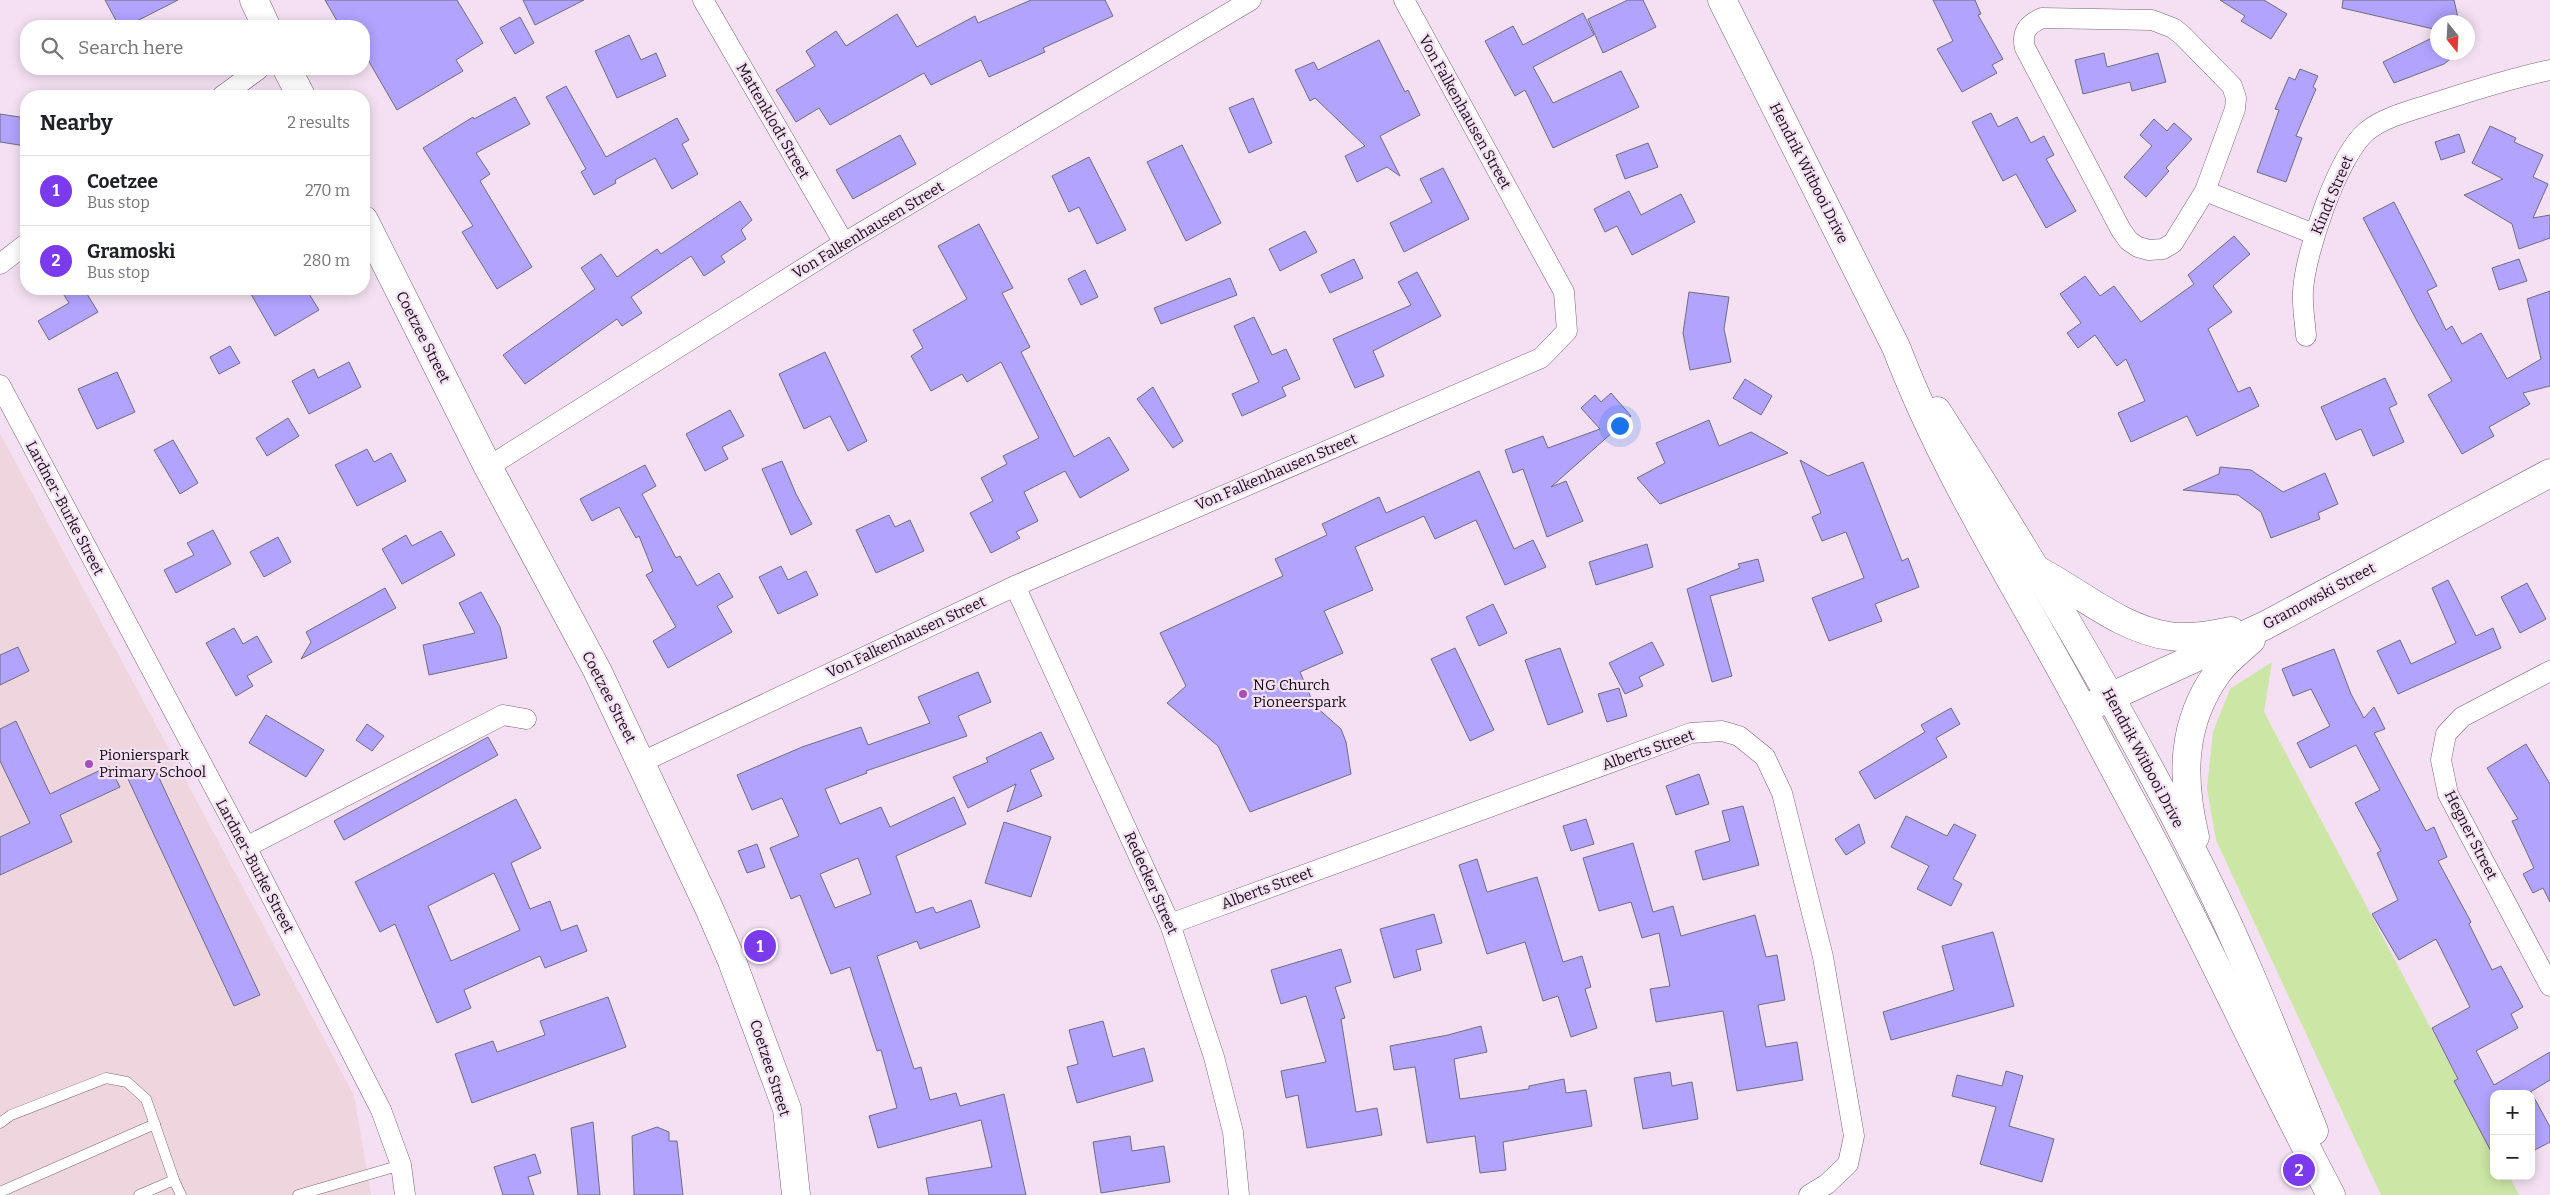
<!DOCTYPE html>
<html lang="en">
<head>
<meta charset="utf-8">
<style>
  :root { --surface:#fff; --page:#f2f2f2; --text:#202124; --muted:#757577; --line:#e0e0e0; --accent:#7c3aed }
  body { margin:0; font-family:Bitter,serif; background:var(--page); color:var(--text) }
  .controls { position:absolute; right:15px; bottom:15px; display:grid; overflow:hidden; border-radius:10px; box-shadow:0 2px 12px #0003 }
  .controls button { width:45px; height:45px; display:grid; place-items:center; padding:0; border:0; border-bottom:1px solid var(--line); background:var(--surface); color:var(--text); font:25px sans-serif }
  .compass { position:absolute; left:2430px; top:15px; width:45px; height:45px; border-radius:50%; background:var(--surface); box-shadow:0 2px 12px #0003; rotate:162deg }
  .you { position:absolute; left:1619px; top:425px; width:18px; height:18px; margin:-12px; border:4px solid #fff; border-radius:50%; background:#1a73e8; box-shadow:0 0 0 8px #1a73e833 }
  .badge { display:grid; place-items:center; width:32px; height:32px; border-radius:50%; background:var(--accent); color:#fff; font-size:16px; font-weight:700 }
  .pin { position:absolute; translate:-50% -50%; border:2px solid #fff; box-shadow:0 1px 5px #0006 }
  .list { margin:0; padding:0; list-style:none }
  h2 { display:flex; justify-content:space-between; align-items:center; height:65px; margin:0; padding:0 20px; font-size:21px }
  h2 small { font-size:16px; font-weight:400; color:var(--muted) }
  .list li { display:grid; grid-template-columns:32px 1fr auto; gap:15px; align-items:center; box-sizing:border-box; height:70px; padding:0 20px; border-top:1px solid var(--line) }
  .list b { display:block; font-size:19px; white-space:nowrap }
  .list p { margin:0; font-size:16px; white-space:nowrap; color:var(--muted) }
  .list em { font-size:16px; font-style:normal; color:var(--muted) }
  .icon { flex:none; width:28px; height:28px; fill:none; stroke:currentColor; stroke-width:2; stroke-linecap:round; stroke-linejoin:round }
  .map { position:relative; flex:none; width:2550px; height:1195px; overflow:hidden }
  .search { position:absolute; background:var(--surface); box-shadow:0 2px 12px #0003; left:20px; top:20px; width:350px; height:55px; display:flex; align-items:center; gap:12px; box-sizing:border-box; padding:0 18px; border-radius:20px; color:var(--muted); font-size:19px }
  .panel { position:absolute; background:var(--surface); box-shadow:0 2px 12px #0003; left:20px; top:90px; width:350px; height:205px; border-radius:20px }
  .map>svg:first-child { display:block }
</style>
</head>
<body>
<div class="map">
<svg width="2550" height="1195" viewBox="0 0 2550 1195">
  <rect width="100%" height="100%" fill="#f4e0f2"/>
  <!-- education -->
  <polygon fill="#efd6de" points="0,433 354,1095 371,1195 0,1195"/>
  <!-- green -->
  <polygon fill="#cbe6a5" points="2272,662 2264,712 2494,1148 2494,1176 2509,1176 2519,1195 2381,1195 2216,840 2207,788 2213,732 2230,689"/>
  <!-- building -->
  <g fill="#b1a3fe" stroke="#6f6d82" fill-rule="evenodd">
    <polygon points="105,0 178,0 127,26 119,26"/>
    <polygon points="325,0 457,0 483,43 456,60 463,71 397,110 364,53 364,26 340,26"/>
    <polygon points="523,0 584,0 535,25"/>
    <polygon points="1031,0 1105,0 1113,16 1043,48 1045,52 989,77 981,60 931,85 924,73 830,125 819,108 796,122 776,90 815,66 806,51 836,31 846,46 897,14 917,47 975,16 978,23"/>
    <polygon points="1628,0 1643,0 1656,27 1603,53 1588,19"/>
    <polygon points="1933,0 1975,0 1981,14 1978,15 2003,59 1992,65 1997,73 1962,92 1937,49 1953,41"/>
    <polygon points="2220,0 2264,0 2287,14 2271,39 2241,21 2245,16"/>
    <polygon points="2343,0 2454,0 2459,22 2438,22 2438,30 2342,8"/>
    <polygon points="1583,13 1594,35 1533,67 1553,103 1621,71 1639,107 1553,148 1525,90 1515,96 1485,41 1513,26 1523,45"/>
    <polygon points="520,17 534,43 515,54 500,28"/>
    <polygon points="629,35 641,60 656,53 666,76 617,98 595,51"/>
    <polygon points="2438,35 2438,52 2459,52 2444,64 2394,83 2383,62"/>
    <polygon points="1379,40 1405,92 1408,90 1420,115 1380,136 1400,176 1387,167 1357,182 1345,156 1365,146 1315,98 1310,101 1295,70 1314,62 1318,70"/>
    <polygon points="2104,53 2107,67 2158,53 2166,82 2132,91 2130,82 2083,94 2075,60"/>
    <polygon points="2300,69 2318,76 2313,87 2316,89 2296,136 2302,138 2286,182 2257,172 2279,110 2275,109 2289,77 2295,80"/>
    <polygon points="566,86 606,157 677,118 689,140 682,144 698,174 672,189 655,158 615,180 616,183 594,195 581,172 586,169 546,97"/>
    <polygon points="515,97 530,124 476,153 490,174 480,181 532,267 497,289 462,232 473,226 423,148 473,117 474,119"/>
    <polygon points="1253,98 1272,143 1249,153 1229,108"/>
    <polygon points="1991,113 1998,127 2017,117 2031,143 2044,136 2054,155 2046,159 2076,211 2046,228 2016,174 2003,181 1972,122"/>
    <polygon points="0,114 26,118 26,146 0,142"/>
    <polygon points="2154,119 2167,131 2174,123 2192,139 2166,168 2169,171 2146,197 2124,177 2152,146 2140,135"/>
    <polygon points="2490,126 2516,138 2514,142 2543,155 2533,177 2548,184 2533,218 2550,215 2550,238 2519,249 2512,224 2464,195 2503,179 2472,163"/>
    <polygon points="2459,134 2465,152 2441,160 2435,142"/>
    <polygon points="900,135 916,164 853,199 836,170"/>
    <polygon points="1648,143 1658,167 1625,179 1616,155"/>
    <polygon points="1182,145 1221,223 1186,241 1147,162"/>
    <polygon points="1089,157 1126,230 1097,244 1079,207 1069,212 1052,176"/>
    <polygon points="1443,168 1469,219 1404,252 1390,223 1432,202 1420,179"/>
    <polygon points="1629,191 1641,215 1681,194 1695,222 1632,255 1617,226 1605,232 1594,209"/>
    <polygon points="740,201 752,220 741,230 746,239 721,256 725,262 704,276 691,256 631,297 642,313 622,326 617,319 525,384 503,355 595,289 581,268 601,254 617,277 657,249 661,254"/>
    <polygon points="2394,202 2437,286 2427,291 2446,330 2452,326 2462,344 2481,333 2507,379 2541,359 2527,299 2550,291 2550,386 2523,393 2530,404 2489,427 2494,436 2462,454 2428,395 2452,381 2417,321 2363,218"/>
    <polygon points="979,224 1013,288 1002,293 1030,347 1021,352 1074,457 1109,437 1129,470 1080,498 1065,471 1024,492 1038,521 1016,532 1020,538 991,553 970,513 993,501 981,478 1007,464 1003,456 1039,438 1001,362 967,382 962,374 931,391 911,356 923,348 913,330 967,299 938,246"/>
    <polygon points="1305,231 1317,252 1280,271 1269,249"/>
    <polygon points="2234,236 2250,254 2213,286 2232,312 2208,329 2238,392 2250,387 2259,406 2197,436 2187,416 2131,442 2118,413 2145,401 2126,359 2117,366 2095,335 2078,348 2067,333 2081,323 2060,294 2085,276 2100,296 2114,286 2141,322 2194,284 2188,275"/>
    <polygon points="1354,259 1363,278 1330,293 1321,275"/>
    <polygon points="2519,259 2527,281 2499,290 2492,268"/>
    <polygon points="1085,270 1098,297 1081,305 1068,279"/>
    <polygon points="1417,272 1441,316 1373,351 1384,376 1355,388 1333,339 1411,305 1398,282"/>
    <polygon points="1230,278 1237,295 1161,324 1154,308"/>
    <polygon points="60,289 84,289 98,312 49,340 38,321 69,303"/>
    <polygon points="248,289 306,289 319,310 275,336"/>
    <polygon points="1689,292 1729,297 1724,329 1731,362 1690,370 1683,333"/>
    <polygon points="1254,317 1272,355 1286,349 1300,379 1282,387 1286,396 1242,416 1232,394 1259,382 1234,326"/>
    <polygon points="230,346 240,363 219,374 210,357"/>
    <polygon points="825,352 867,441 848,451 830,416 804,429 779,374"/>
    <polygon points="349,362 361,387 309,414 292,381 314,369 318,378"/>
    <polygon points="117,372 135,412 97,429 78,389"/>
    <polygon points="2385,378 2397,404 2389,408 2404,442 2373,456 2361,429 2336,440 2321,407"/>
    <polygon points="1745,379 1772,396 1761,415 1733,398"/>
    <polygon points="1153,387 1183,441 1173,448 1137,399"/>
    <polygon points="1611,393 1631,416 1551,487 1566,481 1583,521 1547,537 1523,469 1513,473 1505,450 1543,436 1548,448 1600,429 1581,408 1595,395 1601,402"/>
    <polygon points="730,410 744,436 722,447 728,459 705,471 686,434"/>
    <polygon points="288,418 299,436 267,456 256,438"/>
    <polygon points="1709,420 1719,446 1751,432 1788,453 1660,504 1637,478 1665,463 1656,443"/>
    <polygon points="173,440 198,483 180,494 154,450"/>
    <polygon points="367,449 374,462 391,453 406,481 357,506 335,465"/>
    <polygon points="1800,460 1828,476 1863,462 1902,561 1908,558 1919,587 1875,604 1882,621 1829,641 1812,598 1864,578 1846,532 1822,541 1812,517 1821,513"/>
    <polygon points="782,461 796,494 812,524 791,535 762,469"/>
    <polygon points="645,465 656,486 642,494 676,558 680,556 697,586 719,573 733,597 717,606 732,632 668,668 653,641 676,627 646,575 653,571 639,536 636,538 619,507 592,521 580,499"/>
    <polygon points="2220,467 2251,470 2283,492 2325,473 2338,504 2318,513 2320,519 2271,538 2261,512 2238,495 2183,490 2219,474"/>
    <polygon points="1479,471 1514,549 1533,540 1546,567 1505,585 1476,520 1435,539 1424,516 1355,547 1373,590 1324,611 1343,653 1300,672 1314,705 1341,729 1346,742 1351,774 1250,812 1218,746 1167,703 1186,686 1160,633 1283,576 1275,559 1327,535 1322,524 1379,497 1386,513"/>
    <polygon points="889,515 895,527 910,520 924,551 876,573 856,530"/>
    <polygon points="213,530 231,564 176,593 164,570 194,555 187,543"/>
    <polygon points="441,531 455,555 402,584 382,549 406,535 412,546"/>
    <polygon points="278,537 291,562 264,577 250,552"/>
    <polygon points="1647,544 1653,567 1596,585 1589,562"/>
    <polygon points="1758,559 1764,581 1710,596 1732,676 1712,682 1687,589 1740,568 1738,564"/>
    <polygon points="781,566 788,580 806,571 818,595 778,614 759,577"/>
    <polygon points="2448,580 2476,636 2493,628 2501,648 2398,694 2377,651 2400,640 2411,664 2456,643 2432,588"/>
    <polygon points="2527,583 2546,619 2520,633 2501,597"/>
    <polygon points="385,588 396,608 301,659 311,642 306,632"/>
    <polygon points="481,592 500,627 507,658 429,675 423,645 475,633 459,603"/>
    <polygon points="1493,604 1507,633 1479,646 1466,617"/>
    <polygon points="234,628 243,644 257,636 272,662 247,676 253,686 236,696 206,643"/>
    <polygon points="1652,642 1664,665 1639,677 1643,686 1625,694 1609,663"/>
    <polygon points="18,647 29,671 0,685 0,655"/>
    <polygon points="1455,648 1494,730 1470,741 1431,659"/>
    <polygon points="1560,648 1583,712 1548,725 1525,660"/>
    <polygon points="2334,649 2351,694 2364,718 2374,707 2385,729 2374,733 2426,831 2434,827 2447,857 2438,861 2471,922 2469,924 2492,970 2501,966 2523,1007 2511,1014 2518,1028 2476,1051 2494,1085 2550,1052 2550,1080 2527,1094 2494,1094 2494,1157 2454,1081 2458,1079 2432,1028 2470,1007 2436,939 2399,960 2372,914 2398,900 2377,853 2381,851 2355,803 2380,790 2356,745 2310,768 2297,743 2330,726 2311,689 2293,696 2282,669"/>
    <path d="M 978,672 L 991,702 L 958,716 L 967,736 L 866,771 L 867,773 L 825,789 L 840,824 L 881,807 L 890,827 L 954,797 L 966,824 L 896,856 L 916,913 L 933,907 L 936,913 L 971,900 L 980,927 L 920,949 L 917,941 L 877,956 L 914,1069 L 921,1067 L 930,1100 L 956,1093 L 960,1106 L 1004,1094 L 1026,1195 L 929,1195 L 926,1178 L 992,1167 L 981,1120 L 878,1148 L 869,1116 L 897,1108 L 881,1050 L 877,1051 L 850,967 L 831,974 L 800,895 L 791,899 L 770,848 L 799,836 L 782,798 L 752,810 L 737,775 L 802,747 L 861,727 L 868,745 L 930,723 L 918,697 ZM 858,858 L 871,894 L 835,908 L 820,874 Z"/>
    <polygon points="1619,688 1627,716 1607,722 1598,694"/>
    <polygon points="1951,708 1960,724 1936,738 1947,757 1875,799 1859,772 1925,732 1921,725"/>
    <polygon points="266,715 324,750 306,777 249,743"/>
    <polygon points="16,721 50,794 109,766 120,787 60,815 72,842 0,875 0,837 30,823 0,761 0,729"/>
    <polygon points="367,724 384,736 372,751 356,740"/>
    <polygon points="1041,732 1054,759 1030,770 1042,796 1007,812 1016,784 968,808 953,777 988,762 986,758"/>
    <polygon points="488,737 498,755 344,840 334,821"/>
    <polygon points="2526,744 2550,784 2550,902 2543,888 2533,893 2523,874 2534,868 2512,821 2518,819 2487,768"/>
    <polygon points="154,767 260,995 234,1006 128,779"/>
    <polygon points="1699,774 1709,804 1676,815 1666,786"/>
    <path d="M 516,799 L 541,848 L 511,863 L 530,909 L 550,901 L 561,931 L 577,925 L 587,951 L 545,968 L 540,956 L 464,990 L 471,1008 L 437,1023 L 395,924 L 380,932 L 355,882 ZM 494,873 L 520,930 L 451,961 L 428,906 Z"/>
    <polygon points="1743,806 1759,865 1703,880 1695,851 1730,841 1722,811"/>
    <polygon points="1906,816 1947,836 1954,824 1976,835 1953,879 1962,884 1951,906 1917,889 1929,866 1891,847"/>
    <polygon points="1586,819 1594,844 1571,851 1563,826"/>
    <polygon points="1004,822 1051,837 1031,897 985,883"/>
    <polygon points="1859,824 1865,843 1846,855 1835,839"/>
    <polygon points="1633,843 1653,912 1673,906 1681,936 1755,915 1766,957 1777,955 1785,1000 1758,1005 1766,1047 1797,1042 1803,1080 1737,1091 1723,1011 1656,1022 1650,989 1670,986 1659,933 1642,938 1631,902 1599,911 1583,858"/>
    <polygon points="757,844 765,867 747,873 738,851"/>
    <polygon points="1477,859 1487,892 1537,877 1563,962 1582,956 1591,987 1585,989 1597,1028 1571,1037 1558,996 1543,1001 1525,942 1487,954 1459,865"/>
    <polygon points="1434,914 1442,943 1416,950 1421,970 1394,978 1380,929"/>
    <polygon points="1993,932 2014,1006 1891,1040 1883,1012 1954,990 1942,946"/>
    <polygon points="1341,949 1351,982 1335,987 1345,1018 1341,1019 1356,1112 1377,1108 1382,1135 1307,1148 1298,1095 1286,1098 1281,1071 1326,1062 1306,996 1281,1004 1271,970"/>
    <polygon points="608,997 626,1047 472,1103 455,1054 493,1041 497,1052 545,1035 540,1021"/>
    <polygon points="1103,1021 1113,1057 1144,1048 1153,1081 1077,1103 1067,1067 1078,1064 1069,1030"/>
    <polygon points="1481,1026 1487,1052 1454,1059 1460,1099 1529,1089 1529,1086 1564,1079 1566,1093 1586,1090 1592,1126 1503,1142 1506,1170 1480,1173 1475,1136 1427,1143 1415,1067 1394,1070 1390,1046 1448,1035"/>
    <polygon points="2006,1071 2023,1076 2009,1126 2054,1139 2042,1182 1980,1164 1996,1107 1952,1096 1957,1075 2002,1086"/>
    <polygon points="1670,1072 1672,1086 1692,1082 1698,1119 1643,1129 1634,1078"/>
    <polygon points="2531,1092 2550,1127 2550,1142 2531,1152"/>
    <polygon points="593,1122 600,1195 578,1195 571,1128"/>
    <polygon points="657,1127 669,1132 669,1141 677,1141 683,1195 634,1195 632,1136"/>
    <polygon points="1130,1136 1132,1151 1164,1146 1170,1182 1101,1193 1093,1142"/>
    <polygon points="535,1154 541,1173 528,1177 534,1195 503,1195 494,1167"/>
  </g>
  <g fill="none" stroke-linecap="round" stroke-linejoin="round">
    <defs>
      <g id="lane">
        <polyline points="0,1123 11,1115 106,1078 127,1082 146,1099 174,1180 181,1195"/>
        <polyline points="0,1192 155,1124"/>
        <polyline points="139,1195 174,1180"/>
        <polyline points="298,1195 401,1165"/>
      </g>
      <g id="street">
        <polyline points="703,0 844,243"/>
        <path d="M 2042,18 L 2152,20 L 2173,28 L 2182,35 L 2232,86 L 2236,98 L 2235,109 L 2205,191 L 2173,243 L 2163,249 L 2149,250 L 2138,247 L 2129,241 L 2121,230 L 2025,48 C 2021,32 2028,24 2042,18 Z"/>
        <polyline points="222,96 259,69"/>
        <polyline points="2205,191 2314,234"/>
        <polyline points="0,264 26,244"/>
        <path d="M 2306,336 C 2305,321 2302,306 2303,291 C 2305,253 2338,155 2367,131 C 2386,116 2414,110 2437,102 C 2475,90 2511,78 2550,70"/>
        <polyline points="0,385 246,847 381,1110 401,1165 405,1195"/>
        <polyline points="488,467 844,243 1251,0"/>
        <polyline points="1015,586 1170,924 1214,1057 1233,1132 1239,1195"/>
        <polyline points="2550,671 2462,717 2446,734 2441,760 2448,794 2550,986"/>
        <polyline points="642,762 1015,586 1541,358 1567,331 1564,292 1404,0"/>
        <polyline points="246,847 503,715 526,719"/>
        <polyline points="1170,924 1691,733 1722,731 1739,736 1765,757 1782,793 1823,957 1854,1136 1848,1164 1827,1184 1809,1195"/>
      </g>
      <g id="secondary">
        <polyline points="254,0 266,26"/>
        <path d="M 1722,0 L 1896,347 C 1947,480 2023,596 2089,721 C 2117,775 2147,828 2174,882 C 2227,986 2276,1092 2331,1195"/>
        <polyline points="287,69 301,96"/>
        <polyline points="364,220 488,467 597,670 709,908 732,961 787,1109 796,1195"/>
        <path d="M 1937,411 C 2033,560 2124,713 2203,872 C 2245,956 2279,1044 2314,1131"/>
        <path d="M 2039,571 C 2081,593 2121,629 2169,636 C 2190,639 2211,635 2231,631"/>
        <polyline points="2093,705 2266,625 2550,473"/>
        <path d="M 2195,837 C 2181,778 2181,723 2218,672 C 2227,660 2240,650 2251,640"/>
      </g>
    </defs>
    <!-- lane casing -->
    <use href="#lane" stroke="#776575" stroke-width="11"/>
    <!-- street casing -->
    <use href="#street" stroke="#776575" stroke-width="21"/>
    <!-- secondary casing -->
    <use href="#secondary" stroke="#776575" stroke-width="29"/>
    <!-- lane -->
    <use href="#lane" stroke="#fff" stroke-width="10"/>
    <!-- street -->
    <use href="#street" stroke="#fff" stroke-width="20"/>
    <!-- secondary -->
    <use href="#secondary" stroke="#fff" stroke-width="28"/>
  </g>
  <!-- markers -->
  <g fill="#a74eba" stroke="#f4e0f2" stroke-width="2">
    <circle cx="1243" cy="694" r="5"/>
    <circle cx="89" cy="764" r="5"/>
  </g>
  <g text-anchor="middle" dominant-baseline="central" stroke-width="4.5" stroke-linejoin="round" paint-order="stroke">
    <!-- street labels -->
    <g font-size="15" fill="#161016" stroke="#f4e0f2">
      <text transform="translate(1465 112) rotate(61)">Von Falkenhausen Street</text>
      <text transform="translate(773 121) rotate(60)">Mattenklodt Street</text>
      <text transform="translate(1809 173) rotate(63)">Hendrik Witbooi Drive</text>
      <text transform="translate(2332 195) rotate(-67)">Kindt Street</text>
      <text transform="translate(868 230) rotate(-31)">Von Falkenhausen Street</text>
      <text transform="translate(423 337) rotate(63)">Coetzee Street</text>
      <text transform="translate(1276 472) rotate(-23)">Von Falkenhausen Street</text>
      <text transform="translate(65 508) rotate(62)">Lardner-Burke Street</text>
      <text transform="translate(2319 596) rotate(-28)">Gramowski Street</text>
      <text transform="translate(906 637) rotate(-25)">Von Falkenhausen Street</text>
      <text transform="translate(609 697) rotate(63)">Coetzee Street</text>
      <text transform="translate(1648 750) rotate(-19)">Alberts Street</text>
      <text transform="translate(2143 758) rotate(62)">Hendrik Witbooi Drive</text>
      <text transform="translate(2471 835) rotate(63)">Hegner Street</text>
      <text transform="translate(255 866) rotate(62)">Lardner-Burke Street</text>
      <text transform="translate(1151 883) rotate(66)">Redecker Street</text>
      <text transform="translate(1267 888) rotate(-20)">Alberts Street</text>
      <text transform="translate(770 1068) rotate(72)">Coetzee Street</text>
    </g>
    <!-- poi labels -->
    <g font-size="15" fill="#161016" stroke="#f4e0f2" text-anchor="start">
      <text x="1253" y="685">NG Church<tspan x="1253" dy="17">Pioneerspark</tspan></text>
      <text x="99" y="755">Pionierspark<tspan x="99" dy="17">Primary School</tspan></text>
    </g>
  </g>
</svg>
<div class="controls">
<button>+</button>
<button>−</button>
</div>
<svg class="compass" viewBox="-18 -18 36 36"><path d="M0-13l5 13h-10z" fill="#e53935"/><path d="M0 13l5-13h-10z" fill="#757577"/></svg>
<div class="you"></div>
<div class="pin badge" style="left:760px;top:946px">1</div>
<div class="pin badge" style="left:2299px;top:1170px">2</div>
<div class="search"><svg class="icon" aria-label="search" viewBox="0 0 24 24"><circle cx="10" cy="10" r="6"/><path d="M15 15l6 6"/></svg>Search here</div>
<section class="panel">
<h2>Nearby<small>2 results</small></h2>
<ul class="list">
<li><span class="badge">1</span><div><b>Coetzee</b><p>Bus stop</p></div><em>270 m</em></li>
<li><span class="badge">2</span><div><b>Gramoski</b><p>Bus stop</p></div><em>280 m</em></li>
</ul>
</section>
</div>
</body>
</html>
